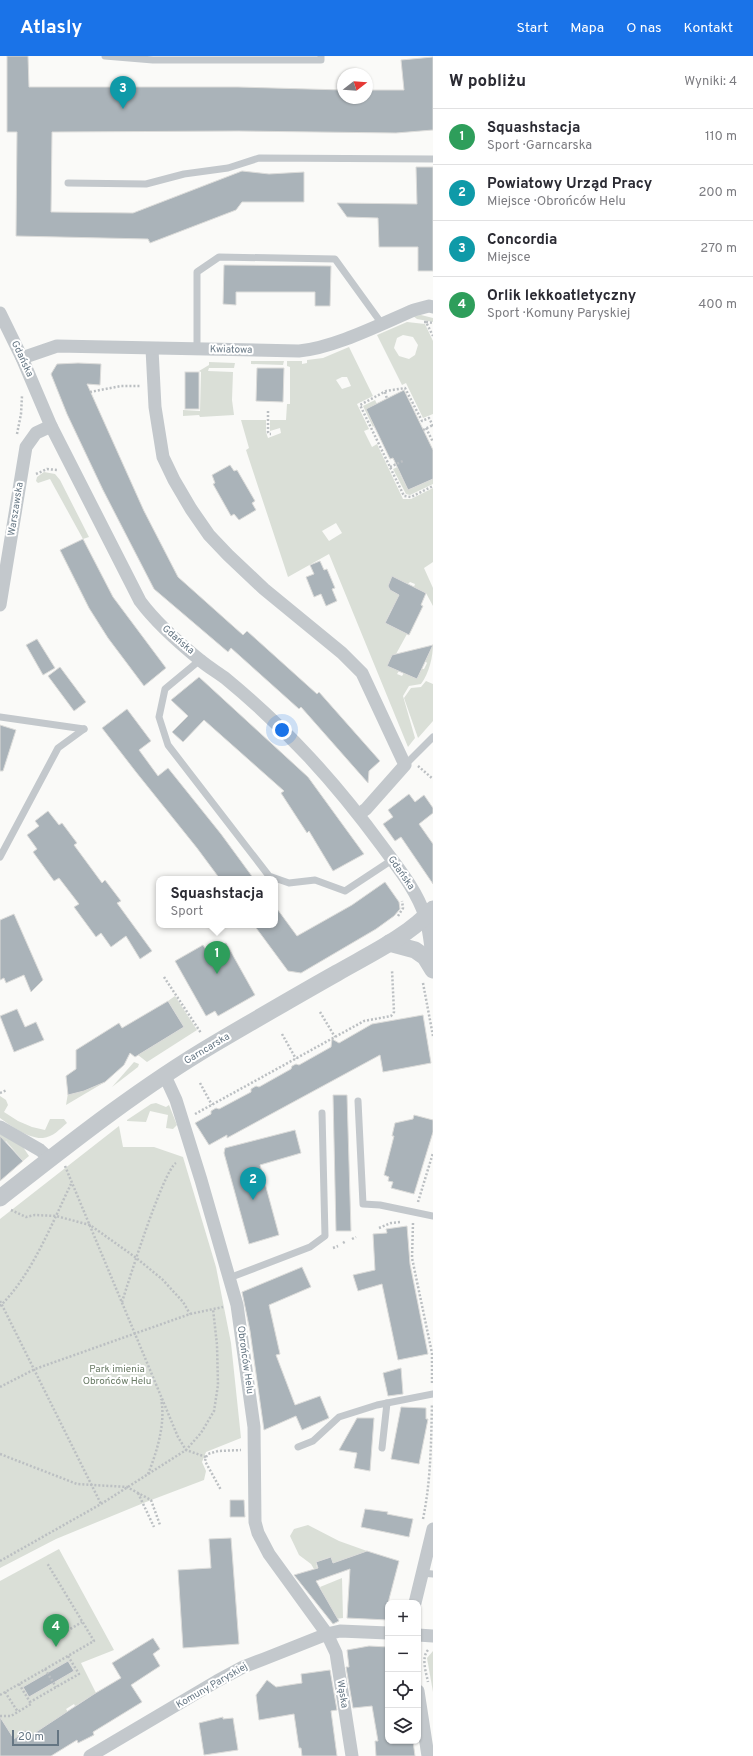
<!DOCTYPE html>
<html lang="pl">
<head>
<meta charset="utf-8">
<style>
  :root { --surface:#fff; --page:#f2f2f3; --text:#2b2b33; --muted:#7c7c81; --line:#e1e1e2; --accent:#1a73e8 }
  body { margin:0; font-family:Overpass,sans-serif; background:var(--page); color:var(--text) }
  .controls { position:absolute; right:12px; bottom:12px; display:grid; overflow:hidden; border-radius:8px; box-shadow:0 1px 3px #0004 }
  .controls button { width:36px; height:36px; display:grid; place-items:center; padding:0; border:0; border-bottom:1px solid var(--line); background:var(--surface); color:var(--text); font:20px sans-serif }
  .compass { position:absolute; left:337px; top:12px; width:36px; height:36px; border-radius:50%; background:var(--surface); box-shadow:0 1px 3px #0004; rotate:73deg }
  .scale { position:absolute; left:12px; bottom:10px; width:47px; box-sizing:border-box; padding-left:4px; border:2px solid #657683; border-top:0; font-size:11px; line-height:14px; white-space:nowrap; color:#657683; -webkit-text-stroke:3px #fff; paint-order:stroke }
  .you { position:absolute; left:282px; top:674px; width:14px; height:14px; margin:-10px; border:3px solid #fff; border-radius:50%; background:#1a73e8; box-shadow:0 0 0 6px #1a73e833 }
  .badge { display:grid; place-items:center; width:26px; height:26px; border-radius:50%; background:var(--accent); color:#fff; font-size:13px; font-weight:700 }
  .pin { position:absolute; translate:-50% -33px; filter:drop-shadow(0 1px 2px #0008) }
  .pin::after { content:''; position:absolute; top:21px; width:14px; height:12px; background:inherit; clip-path:polygon(0 0,100% 0,50% 100%) }
  .popup { position:absolute; left:156px; top:820px; width:122px; height:52px; box-sizing:border-box; display:grid; place-content:center; border-radius:8px; background:var(--surface); filter:drop-shadow(0 1px 3px #0005); font-size:13px; white-space:nowrap; color:var(--muted) }
  .popup b { font-size:15px; color:var(--text) }
  .popup::after { content:''; position:absolute; left:50%; top:100%; margin-left:-8px; border:8px solid transparent; border-top-color:var(--surface) }
  .list { margin:0; padding:0; list-style:none }
  h2 { display:flex; justify-content:space-between; align-items:center; height:52px; margin:0; padding:0 16px; font-size:17px }
  h2 small { font-size:13px; font-weight:400; color:var(--muted) }
  .list li { display:grid; grid-template-columns:26px 1fr auto; gap:12px; align-items:center; box-sizing:border-box; height:56px; padding:0 16px; border-top:1px solid var(--line) }
  .list b { display:block; font-size:15px; white-space:nowrap }
  .list p { margin:0; font-size:13px; white-space:nowrap; color:var(--muted) }
  .list em { font-size:13px; font-style:normal; color:var(--muted) }
  .icon { flex:none; width:22px; height:22px; fill:none; stroke:currentColor; stroke-width:2; stroke-linecap:round; stroke-linejoin:round }
  .map { position:relative; flex:none; width:433px; height:1700px; overflow:hidden }
  header { display:flex; align-items:center; gap:24px; box-sizing:border-box; height:56px; padding:0 20px; background:var(--accent); color:#fff }
  header strong { font-size:19px }
  nav { display:flex; gap:22px; margin-inline-start:auto; font-size:14px }
  main { display:flex }
  aside { flex:1; background:var(--surface) }
  .map>svg:first-child { display:block }
</style>
</head>
<body>
<header>
<strong>Atlasly</strong>
<nav><a>Start</a><a>Mapa</a><a>O nas</a><a>Kontakt</a></nav>
</header>
<main>
<div class="map">
<svg width="433" height="1700" viewBox="0 0 433 1700">
  <rect width="100%" height="100%" fill="#fafaf8"/>
  <!-- green -->
  <g fill="#dadfd7" fill-rule="evenodd">
    <polygon points="421,259 433,262 433,266 417,263 413,260"/>
    <path d="M 407,266 L 425,268 L 433,285 L 433,358 L 423,362 L 406,327 L 402,329 L 377,279 ZM 403,279 L 413,281 L 418,289 L 415,299 L 409,303 L 399,300 L 394,292 L 397,282 Z"/>
    <path d="M 349,291 L 373,340 L 357,348 L 369,373 L 364,375 L 372,391 L 377,388 L 403,443 L 411,443 L 433,432 L 433,506 L 424,512 L 433,532 L 433,550 L 426,537 L 414,531 L 415,528 L 410,526 L 408,528 L 393,521 L 388,530 L 390,534 L 402,540 L 391,554 L 385,567 L 407,578 L 396,598 L 392,600 L 388,610 L 399,615 L 397,618 L 402,620 L 404,617 L 417,623 L 421,613 L 424,613 L 427,607 L 425,605 L 433,588 C 433,601 429,617 421,628 L 409,630 L 403,640 L 415,682 L 408,691 L 329,498 L 288,521 L 246,394 L 249,392 L 241,364 L 266,364 L 266,376 L 268,382 L 281,377 L 280,372 L 270,375 L 270,364 L 286,364 L 287,348 L 290,348 L 290,311 L 287,310 L 287,305 L 302,305 L 302,308 L 307,307 L 307,304 L 323,302 ZM 342,321 L 347,321 L 351,330 L 342,333 L 336,324 ZM 336,467 L 342,477 L 329,485 L 322,475 Z"/>
    <polygon points="251,305 284,305 283,309 251,308"/>
    <polygon points="209,306 235,307 234,312 209,312 208,315 233,316 232,344 234,359 200,361 199,359 183,360 183,354 200,355 201,316 199,315 209,309"/>
    <polygon points="375,344 377,348 374,370 373,371 363,350"/>
    <polygon points="404,408 400,418 408,434 433,423 433,428 410,439 406,438 393,413"/>
    <polygon points="44,416 55,418 60,424 89,481 83,483 50,423 38,427 36,425 37,421"/>
    <polygon points="426,625 433,628 433,665 418,682 404,642 411,632 421,631"/>
    <polygon points="175,940 197,974 147,1006 138,999 184,971 168,945"/>
    <polygon points="134,1006 139,1008 138,1011 112,1031"/>
    <polygon points="105,1026 66,1049 68,1037 84,1035"/>
    <path d="M 0,1040 L 6,1044 L 8,1049 L 4,1056 L 18,1065 L 32,1071 L 45,1074 L 50,1063 L 64,1063 L 67,1067 C 60,1073 53,1081 43,1082 C 29,1083 11,1070 0,1062 Z"/>
    <polygon points="156,1047 166,1051 169,1049 177,1069 173,1073 166,1072 168,1059 150,1055 146,1066 127,1065 127,1064 151,1048"/>
    <polygon points="119,1070 123,1091 154,1091 183,1101 216,1211 231,1287 241,1382 206,1396 202,1406 206,1415 204,1424 146,1446 56,1483 0,1512 0,1163"/>
    <polygon points="0,1078 23,1091 29,1100 23,1105 6,1085 0,1090"/>
    <polygon points="308,1469 339,1485 367,1495 333,1507 330,1501 316,1506 317,1512 314,1513 311,1508 299,1499 290,1480 294,1473"/>
    <polygon points="59,1493 114,1594 81,1607 96,1637 75,1650 74,1648 66,1653 68,1656 30,1680 26,1675 14,1683 0,1662 0,1525"/>
    <polygon points="342,1522 343,1562 335,1563 320,1531"/>
    <polygon points="433,1595 433,1636 427,1602"/>
  </g>
  <!-- building -->
  <g fill="#aab3b9" stroke="#dcdcda">
    <polygon points="7,0 28,0 29,31 238,31 343,34 343,42 367,42 367,34 404,34 401,4 433,1 433,74 396,77 238,75 52,76 51,156 133,157 242,115 269,118 304,116 304,146 242,146 236,154 150,187 148,183 16,180 17,76 7,76"/>
    <polygon points="416,111 433,111 433,215 418,215 418,191 379,191 378,162 347,161 337,147 417,148"/>
    <polygon points="224,209 331,210 330,250 315,250 315,236 236,236 236,249 223,248"/>
    <polygon points="78,307 101,308 100,329 87,328 144,455 178,521 243,579 247,575 317,638 319,636 380,705 369,715 368,727 301,651 299,653 231,592 228,596 154,533 103,434 67,358 51,318 57,308"/>
    <polygon points="257,312 284,312 283,346 256,345"/>
    <rect x="185" y="316" width="14" height="37"/>
    <polygon points="404,334 433,394 433,423 408,434 393,402 390,403 366,353"/>
    <polygon points="230,409 234,415 237,414 255,445 252,447 256,454 239,464 234,458 231,460 213,428 215,427 212,419"/>
    <polygon points="83,483 113,541 166,612 144,630 108,582 89,552 60,494"/>
    <polygon points="320,505 324,514 327,513 335,532 332,533 337,545 326,550 321,538 314,541 306,521 314,518 310,509"/>
    <polygon points="392,520 426,537 421,549 423,550 409,579 385,567 399,539 390,534 388,530"/>
    <polygon points="37,583 55,612 43,619 26,589"/>
    <polygon points="433,589 417,623 387,610 392,599"/>
    <polygon points="60,611 86,646 74,655 48,620"/>
    <polygon points="199,621 308,721 364,798 333,815 309,775 307,777 281,737 284,735 204,664 183,686 172,676 188,660 171,644"/>
    <polygon points="127,653 151,685 139,694 158,720 168,712 221,778 254,823 220,823 197,792 136,716 102,672"/>
    <polygon points="0,669 16,674 3,715 0,715"/>
    <polygon points="409,738 415,746 424,739 433,752 433,757 419,768 433,788 433,828 401,781 395,785 383,768 393,761 388,754"/>
    <polygon points="48,755 59,769 62,767 77,787 74,789 102,827 105,824 121,845 117,847 152,895 140,903 126,880 111,891 101,877 96,881 74,851 79,848 59,822 54,825 33,796 37,793 27,779 39,770 35,765"/>
    <polygon points="385,826 399,846 400,853 394,860 376,873 301,917 288,915 254,869 275,869 275,850 297,880 352,849"/>
    <polygon points="14,858 43,924 31,936 24,919 6,927 4,922 0,924 0,864"/>
    <polygon points="226,887 255,939 218,960 215,955 206,960 175,905 203,889 208,897"/>
    <polygon points="168,945 184,971 135,1001 130,997 124,1009 105,1026 84,1035 68,1039 66,1020 76,1013 76,994 119,967 122,972"/>
    <polygon points="17,953 25,971 36,966 44,984 14,996 0,960"/>
    <polygon points="423,959 431,1007 383,1016 380,999 227,1082 227,1079 209,1089 195,1067 211,1058 211,1055 216,1052 219,1053 251,1036 251,1033 256,1030 259,1031 291,1013 292,1010 296,1008 299,1009 331,991 332,983 339,987 372,968"/>
    <polygon points="333,1039 347,1039 351,1175 336,1175"/>
    <polygon points="414,1059 433,1064 433,1076 414,1138 391,1132 393,1126 388,1125 389,1121 384,1119 394,1080 392,1080 395,1067 413,1063"/>
    <polygon points="295,1074 301,1097 260,1109 279,1179 249,1188 224,1097 225,1092"/>
    <polygon points="0,1080 23,1105 0,1125"/>
    <polygon points="407,1170 410,1208 428,1298 398,1304 382,1228 358,1235 353,1219 375,1214 373,1178 387,1177 386,1173"/>
    <polygon points="302,1211 311,1231 269,1249 280,1298 276,1299 295,1349 320,1340 329,1362 302,1374 296,1360 264,1374 250,1275 242,1236"/>
    <polygon points="401,1312 403,1338 388,1340 383,1317"/>
    <polygon points="401,1351 426,1352 426,1363 428,1363 419,1408 391,1403"/>
    <polygon points="357,1362 374,1362 370,1415 354,1412 357,1397 339,1394"/>
    <polygon points="230,1444 244,1444 245,1461 230,1461"/>
    <polygon points="365,1453 388,1456 387,1458 413,1463 409,1481 361,1471"/>
    <polygon points="231,1482 239,1588 183,1592 178,1514 211,1512 209,1483"/>
    <polygon points="367,1495 399,1505 388,1547 388,1564 347,1562 350,1513 316,1525 339,1565 333,1568 294,1519 318,1512 316,1506 331,1501 333,1507"/>
    <polygon points="153,1582 160,1593 153,1598 160,1610 131,1629 142,1646 93,1676 94,1679 78,1687 77,1684 51,1700 0,1700 0,1661 14,1683 26,1674 30,1680 94,1638 121,1622 112,1607"/>
    <polygon points="369,1590 388,1591 388,1685 413,1685 415,1700 376,1700 375,1685 378,1685 372,1650 353,1652 346,1611 349,1611 347,1594"/>
    <polygon points="68,1605 74,1615 29,1641 23,1631"/>
    <polygon points="330,1614 337,1654 331,1655 337,1700 302,1700 301,1692 299,1692 294,1658 259,1664 256,1639 267,1624 276,1631 302,1627 301,1618"/>
    <polygon points="223,1661 223,1663 233,1662 238,1694 204,1699 199,1667"/>
  </g>
  <g fill="none" stroke-linecap="round" stroke-linejoin="round">
    <!-- path -->
    <g stroke="#bbbfc2" stroke-width="2.5" stroke-dasharray="2 2" stroke-linecap="butt">
      <polyline points="424,266 426,266 433,280"/>
      <polyline points="426,266 433,267"/>
      <polyline points="90,336 121,330 140,330"/>
      <polyline points="385,336 387,343"/>
      <polyline points="268,355 268,376 269,378 271,378"/>
      <polyline points="433,370 429,362 422,365 405,332 386,335 360,349 404,440 411,441 433,430"/>
      <polyline points="426,372 433,386"/>
      <polyline points="423,374 433,369"/>
      <polyline points="17,378 21,358 22,340"/>
      <polyline points="390,411 403,405"/>
      <polyline points="36,418 47,413 57,414"/>
      <polyline points="418,710 433,723"/>
      <polyline points="398,860 403,852 402,845"/>
      <polyline points="164,921 201,977"/>
      <polyline points="423,927 433,980"/>
      <polyline points="320,956 335,981"/>
      <polyline points="282,978 296,1003"/>
      <polyline points="200,1027 212,1049"/>
      <polyline points="0,1037 7,1034"/>
      <polyline points="195,1058 364,965 391,960 394,956 392,914"/>
      <polyline points="65,1110 178,1381 186,1394 206,1401 205,1405 221,1434"/>
      <polyline points="418,1146 433,1097"/>
      <polyline points="11,1154 26,1161 35,1159 56,1160 90,1169 135,1201 162,1223 183,1246 190,1258"/>
      <polyline points="413,1167 412,1202 432,1297 432,1327"/>
      <polyline points="379,1172 391,1167 401,1166"/>
      <polyline points="352,1183 356,1181"/>
      <polyline points="343,1187 346,1185"/>
      <polyline points="333,1192 338,1190"/>
      <polyline points="0,1245 101,1448"/>
      <path d="M 122,1246 C 129,1224 163,1115 176,1107"/>
      <path d="M 0,1250 C 32,1219 52,1167 71,1128"/>
      <polyline points="0,1331 35,1313 190,1258 223,1251"/>
      <polyline points="0,1398 77,1428 127,1431 151,1444 160,1469"/>
      <polyline points="206,1401 208,1398 218,1395 241,1394"/>
      <path d="M 148,1418 C 157,1396 166,1366 161,1343"/>
      <polyline points="138,1437 154,1471"/>
      <path d="M 423,1463 C 431,1424 431,1387 432,1348"/>
      <polyline points="0,1505 101,1448 186,1394 201,1377 214,1355 218,1329 217,1289 213,1253"/>
      <polyline points="67,1575 82,1566"/>
      <path d="M 428,1594 C 421,1602 426,1616 428,1626"/>
      <polyline points="45,1613 56,1631"/>
      <polyline points="19,1628 30,1646"/>
      <polyline points="5,1636 18,1656"/>
      <polyline points="0,1639 94,1585 47,1507"/>
      <polyline points="0,1660 11,1660 31,1648 30,1646 79,1618 68,1600"/>
    </g>
    <!-- service -->
    <g stroke="#c3c8cc" stroke-width="7">
      <polyline points="105,0 153,4 321,4 321,0"/>
      <polyline points="68,127 146,128 184,118 228,112 259,102 433,103"/>
      <polyline points="197,293 197,216 219,201 335,203 382,268"/>
      <polyline points="200,604 165,633 159,661 168,689 269,820 289,827 315,824 345,835 392,804"/>
      <polyline points="0,661 84,673"/>
      <polyline points="405,709 433,681"/>
      <polyline points="0,801 58,692 84,673"/>
      <polyline points="358,1045 363,1148 380,1149 433,1160"/>
      <polyline points="229,1222 310,1191 325,1180 322,1057"/>
      <polyline points="298,1391 313,1385 339,1361 377,1349 433,1338"/>
      <polyline points="382,1392 387,1347"/>
      <polyline points="421,1517 433,1518"/>
    </g>
    <!-- minor -->
    <g stroke="#c3c8cc" stroke-width="13">
      <path d="M 0,257 L 22,302 L 51,370 L 140,545 C 157,568 179,587 200,604 C 208,611 217,616 225,622 C 287,673 335,726 382,790 C 398,812 416,833 425,860 C 430,875 431,894 433,911"/>
      <polyline points="152,293 155,351 163,401 174,424 191,453 209,479 228,499 264,533 342,597 362,617 405,709 366,753 359,758"/>
      <path d="M 22,302 L 57,290 L 299,295 C 334,292 381,268 414,254 L 429,250 L 433,251"/>
      <polyline points="0,549 26,391 36,377 51,370"/>
      <polyline points="165,1020 176,1044 201,1124 237,1249 254,1371 255,1466 258,1477 269,1498 327,1578 336,1597 352,1700"/>
      <polyline points="0,1071 40,1094 50,1103"/>
      <polyline points="415,1547 433,1473"/>
      <polyline points="418,1579 433,1580"/>
      <polyline points="418,1635 428,1700"/>
      <polyline points="90,1700 217,1625 243,1611 264,1603 327,1578 340,1575 388,1577"/>
    </g>
    <!-- tertiary -->
    <g stroke="#c3c8cc" stroke-width="17">
      <polyline points="389,887 415,894 425,901 433,914"/>
      <path d="M 0,1142 C 69,1088 138,1033 214,988 C 255,964 296,940 337,917 C 370,898 407,881 433,853"/>
    </g>
  </g>
  <g text-anchor="middle" dominant-baseline="central" stroke-width="4" stroke-linejoin="round" paint-order="stroke">
    <!-- street labels -->
    <g font-size="10" fill="#657683" stroke="#fff">
      <text transform="translate(231 294) rotate(1)">Kwiatowa</text>
      <text transform="translate(22 303) rotate(65)">Gdańska</text>
      <text transform="translate(16 453) rotate(-81)">Warszawska</text>
      <text transform="translate(178 584) rotate(41)">Gdańska</text>
      <text transform="translate(401 817) rotate(55)">Gdańska</text>
      <text transform="translate(207 993) rotate(-31)">Garncarska</text>
      <text transform="translate(245 1304) rotate(82)">Obrońców Helu</text>
      <text transform="translate(212 1630) rotate(-30)">Komuny Paryskiej</text>
      <text transform="translate(342 1638) rotate(81)">Wąska</text>
    </g>
    <!-- park labels -->
    <g font-size="10" fill="#687a64" stroke="#fff">
      <text x="117" y="1313">Park imienia<tspan x="117" dy="12">Obrońców Helu</tspan></text>
    </g>
  </g>
</svg>
<div class="controls">
<button>+</button>
<button>−</button>
<button><svg class="icon" aria-label="locate" viewBox="0 0 24 24"><circle cx="12" cy="12" r="6"/><path d="M12 2v4M12 18v4M2 12h4M18 12h4"/></svg></button>
<button><svg class="icon" aria-label="layers" viewBox="0 0 24 24"><path d="M12 4l9 5-9 5-9-5zM3 14l9 5 9-5"/></svg></button>
</div>
<svg class="compass" viewBox="-18 -18 36 36"><path d="M0-13l5 13h-10z" fill="#e53935"/><path d="M0 13l5-13h-10z" fill="#7c7c81"/></svg>
<div class="scale">20 m</div>
<div class="you"></div>
<div class="pin badge" style="left:217px;top:918px;background:#2e9e5b">1</div>
<div class="popup"><b>Squashstacja</b>Sport</div>
<div class="pin badge" style="left:253px;top:1144px;background:#0f9aa8">2</div>
<div class="pin badge" style="left:123px;top:53px;background:#0f9aa8">3</div>
<div class="pin badge" style="left:56px;top:1591px;background:#2e9e5b">4</div>
</div>
<aside>
<h2>W pobliżu<small>Wyniki: 4</small></h2>
<ul class="list">
<li><span class="badge" style="background:#2e9e5b">1</span><div><b>Squashstacja</b><p>Sport · Garncarska</p></div><em>110 m</em></li>
<li><span class="badge" style="background:#0f9aa8">2</span><div><b>Powiatowy Urząd Pracy</b><p>Miejsce · Obrońców Helu</p></div><em>200 m</em></li>
<li><span class="badge" style="background:#0f9aa8">3</span><div><b>Concordia</b><p>Miejsce</p></div><em>270 m</em></li>
<li><span class="badge" style="background:#2e9e5b">4</span><div><b>Orlik lekkoatletyczny</b><p>Sport · Komuny Paryskiej</p></div><em>400 m</em></li>
</ul>
</aside>
</main>
</body>
</html>
